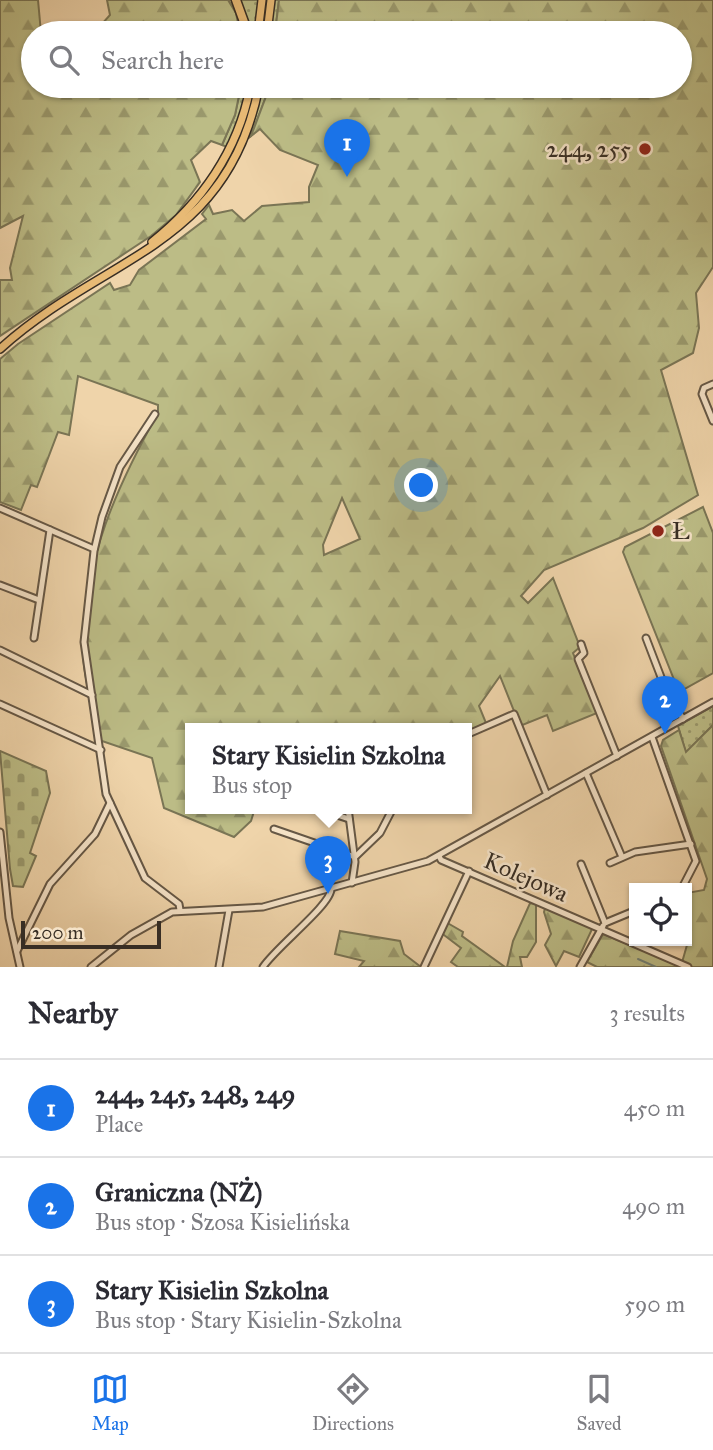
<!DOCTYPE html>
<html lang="en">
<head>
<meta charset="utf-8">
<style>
  :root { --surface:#fff; --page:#f2f2f3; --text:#2b2b33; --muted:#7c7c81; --line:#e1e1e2; --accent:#1a73e8 }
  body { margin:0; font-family:"IM FELL Great Primer",serif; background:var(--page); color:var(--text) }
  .controls { position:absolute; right:21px; bottom:21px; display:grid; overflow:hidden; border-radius:0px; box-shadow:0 2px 5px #0004 }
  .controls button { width:63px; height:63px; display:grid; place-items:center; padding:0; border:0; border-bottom:2px solid var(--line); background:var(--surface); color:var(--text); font:35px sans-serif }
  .scale { position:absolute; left:21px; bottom:18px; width:140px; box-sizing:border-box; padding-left:7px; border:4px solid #382e24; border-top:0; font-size:19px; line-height:24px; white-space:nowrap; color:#382e24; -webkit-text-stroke:5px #f5e3c8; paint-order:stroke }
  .you { position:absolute; left:422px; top:486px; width:24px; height:24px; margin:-18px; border:5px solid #fff; border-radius:50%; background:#1a73e8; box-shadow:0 0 0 10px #1a73e833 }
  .badge { display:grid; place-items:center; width:46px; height:46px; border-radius:50%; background:var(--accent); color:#fff; font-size:23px; font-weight:700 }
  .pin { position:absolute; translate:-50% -58px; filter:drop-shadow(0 2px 4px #0008) }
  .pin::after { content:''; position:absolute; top:37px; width:24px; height:21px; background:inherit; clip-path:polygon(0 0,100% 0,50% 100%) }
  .popup { position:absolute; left:185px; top:723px; width:287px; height:91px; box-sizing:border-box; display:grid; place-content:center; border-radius:0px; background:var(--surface); filter:drop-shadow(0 2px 5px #0005); font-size:23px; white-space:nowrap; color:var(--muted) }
  .popup b { font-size:26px; color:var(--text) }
  .popup::after { content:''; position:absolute; left:50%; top:100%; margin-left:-14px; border:14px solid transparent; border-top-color:var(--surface) }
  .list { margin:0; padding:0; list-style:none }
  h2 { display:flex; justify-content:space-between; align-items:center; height:91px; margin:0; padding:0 28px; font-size:30px }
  h2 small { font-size:23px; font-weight:400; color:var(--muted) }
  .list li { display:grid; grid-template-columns:46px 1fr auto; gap:21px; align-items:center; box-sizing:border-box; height:98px; padding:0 28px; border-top:2px solid var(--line) }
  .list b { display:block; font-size:26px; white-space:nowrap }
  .list p { margin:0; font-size:23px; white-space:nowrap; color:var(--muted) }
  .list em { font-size:23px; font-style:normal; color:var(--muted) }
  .icon { flex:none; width:38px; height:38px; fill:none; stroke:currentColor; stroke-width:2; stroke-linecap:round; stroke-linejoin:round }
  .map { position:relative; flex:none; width:713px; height:967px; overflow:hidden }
  .search { position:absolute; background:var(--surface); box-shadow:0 2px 5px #0004; left:21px; right:21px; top:21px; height:77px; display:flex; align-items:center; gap:18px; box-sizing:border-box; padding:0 24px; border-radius:38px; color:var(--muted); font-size:26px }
  .sheet { height:385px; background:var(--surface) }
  nav { display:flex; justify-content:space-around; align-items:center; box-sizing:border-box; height:98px; border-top:2px solid var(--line); background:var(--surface); font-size:19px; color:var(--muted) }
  nav a { display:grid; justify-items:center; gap:4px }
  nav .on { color:var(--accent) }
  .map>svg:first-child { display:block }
</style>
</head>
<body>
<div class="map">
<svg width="713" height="967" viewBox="0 0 713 967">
  <defs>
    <pattern id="grass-dots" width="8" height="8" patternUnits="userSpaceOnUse" patternTransform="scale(1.75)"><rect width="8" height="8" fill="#bcbc86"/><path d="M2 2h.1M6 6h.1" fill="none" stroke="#9a996d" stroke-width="1.8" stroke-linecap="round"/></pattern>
    <pattern id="forest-firs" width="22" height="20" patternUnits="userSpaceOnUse" patternTransform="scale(1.75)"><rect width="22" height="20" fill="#bcbc86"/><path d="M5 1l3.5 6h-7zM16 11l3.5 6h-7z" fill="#9a996d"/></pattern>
    <pattern id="cemetery-stones" width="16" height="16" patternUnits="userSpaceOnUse" patternTransform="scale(1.75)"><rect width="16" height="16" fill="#bcbc86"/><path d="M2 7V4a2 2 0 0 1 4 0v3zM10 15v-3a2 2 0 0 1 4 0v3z" fill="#9a996d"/></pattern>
  </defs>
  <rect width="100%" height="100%" fill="#efd4aa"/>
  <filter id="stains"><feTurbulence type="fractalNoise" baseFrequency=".00286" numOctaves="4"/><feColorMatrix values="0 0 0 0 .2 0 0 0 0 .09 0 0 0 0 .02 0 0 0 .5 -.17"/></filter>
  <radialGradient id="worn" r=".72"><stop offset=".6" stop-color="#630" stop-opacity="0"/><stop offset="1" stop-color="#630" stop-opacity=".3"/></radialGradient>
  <!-- grass -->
  <g fill="url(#grass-dots)" stroke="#7a7555" stroke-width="2">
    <polygon points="228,0 279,0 275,33 240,33 236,13"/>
    <polygon points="241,86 270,86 251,136 232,149 222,145 235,115"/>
    <polygon points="713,706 713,725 686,753 678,726"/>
  </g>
  <!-- forest -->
  <g fill="url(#forest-firs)" stroke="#7a7555" stroke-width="2" fill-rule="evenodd">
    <polygon points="0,0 38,0 41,33 33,33 33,86 241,86 235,115 222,145 211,141 191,160 200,182 176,215 151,236 0,336 0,280 12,280 10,268 23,216 0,228"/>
    <polygon points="107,0 228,0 236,13 240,33 94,33 110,15"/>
    <path d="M 279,0 L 713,0 L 713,267 L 696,293 L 699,328 L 693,353 L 661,370 L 698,495 L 643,528 L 544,570 L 521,596 L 528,603 L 553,578 L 580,647 L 573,653 L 597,713 L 553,731 L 547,715 L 520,726 L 500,676 L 479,706 L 486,723 L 466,733 L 466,728 L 190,728 L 190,808 L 255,808 L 251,821 L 234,837 L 164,808 L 152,758 L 99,740 C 94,710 82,675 83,645 C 84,559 117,486 158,413 L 158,405 L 78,376 L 69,435 L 58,432 L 37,487 L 31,485 L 21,510 L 0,502 L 0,359 L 18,344 L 110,283 L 114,290 L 130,285 L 139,270 L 206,219 L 202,214 L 209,205 L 213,214 L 232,210 L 244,221 L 262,206 L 309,202 L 309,187 L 318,165 L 280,150 L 260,129 L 251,136 L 270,86 L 680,86 L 680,33 L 275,33 ZM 342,498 L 360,539 L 324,555 L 323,545 Z"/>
    <polygon points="703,507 713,533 713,673 679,692 623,552 625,547"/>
    <polygon points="713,725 713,967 597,967 587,962 603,934 681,966 691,931 687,928 687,893 704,890 707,879 661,746 663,740 679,730 686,752"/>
    <polygon points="531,901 536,903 536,942 527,957 520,957 522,967 507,967 513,941"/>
    <polygon points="546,905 593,927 579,957 564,951 556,966 545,945 551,934 544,912"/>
    <polygon points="444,921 463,932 462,936 505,967 458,967 451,962 461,948 440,932"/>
    <polygon points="340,931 400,941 404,954 421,967 359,967 364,961 335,954"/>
  </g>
  <!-- cemetery -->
  <polygon fill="url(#cemetery-stones)" stroke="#7a7555" stroke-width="2" points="0,751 46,771 50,793 30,853 36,856 23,887 13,886 10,869"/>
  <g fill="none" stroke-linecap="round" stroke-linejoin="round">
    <!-- stream -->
    <polyline stroke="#738176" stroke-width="2" points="638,959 656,967"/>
    <defs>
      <g id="minor">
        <polyline points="713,384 704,388 702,394 713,421"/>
        <polyline points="155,414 120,467 102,517 94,551 84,642 106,794 145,878 179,904 180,910"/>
        <polyline points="0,508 94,549"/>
        <polyline points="0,585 39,600"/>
        <polyline points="34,638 50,530"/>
        <polyline points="646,638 664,685 683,719"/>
        <polyline points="581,644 584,653 578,659 617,756"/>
        <polyline points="0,650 92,695"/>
        <polyline points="0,704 101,750"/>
        <polyline points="466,735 514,714 547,795"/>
        <polyline points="652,737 696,861 682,888"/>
        <polyline points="586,773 622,857"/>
        <polyline points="316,808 349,819"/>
        <polyline points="348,808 355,862 352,883"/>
        <polyline points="274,829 355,857 380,833 393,808"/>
        <polyline points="0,832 9,918 20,967"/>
        <polyline points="439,856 441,860 688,967"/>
        <polyline points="610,863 635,852 691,844"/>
        <polyline points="581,864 605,923"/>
        <polyline points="605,923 634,911"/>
        <polyline points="17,951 50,884 95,834 110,803"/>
        <polyline points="91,967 131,935 172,912 263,907 428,861 713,702"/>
        <polyline points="219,967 229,910"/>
        <path d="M 263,967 C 276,947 331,905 331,889"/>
        <polyline points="424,967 469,871"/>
        <polyline points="580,967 603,926"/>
      </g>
      <g id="major">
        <polyline points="258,33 262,0"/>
        <polyline points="267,33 271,0"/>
        <path d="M 152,242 C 201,203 238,151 250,88"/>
        <path d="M 0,349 C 103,255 228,248 259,86"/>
      </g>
      <g id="highway">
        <polyline points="236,0 248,33"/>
        <polyline points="246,86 249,91"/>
      </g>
    </defs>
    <!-- minor casing -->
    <use href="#minor" stroke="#665846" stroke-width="9"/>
    <!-- major casing -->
    <use href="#major" stroke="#382e24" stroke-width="10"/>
    <!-- highway casing -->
    <use href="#highway" stroke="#382e24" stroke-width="11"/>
    <!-- minor -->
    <use href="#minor" stroke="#f5e3c8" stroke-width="5"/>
    <!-- major -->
    <use href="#major" stroke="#e8ba75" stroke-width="7"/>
    <!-- highway -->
    <use href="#highway" stroke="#e8ba75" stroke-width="8"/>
  </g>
  <!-- markers -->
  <g fill="#8f2418" stroke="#f5e3c8" stroke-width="2.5">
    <circle cx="645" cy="149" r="7"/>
    <circle cx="658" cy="531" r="7"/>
  </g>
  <g text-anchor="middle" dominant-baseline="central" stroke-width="5" stroke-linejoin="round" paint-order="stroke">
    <!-- poi labels -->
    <g font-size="24" fill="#382e24" stroke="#f5e3c8" text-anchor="end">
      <text x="631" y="149">244, 255</text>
      <text x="672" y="531" text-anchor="start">Ł</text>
    </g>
    <!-- street labels -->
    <g font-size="24" fill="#382e24" stroke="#f5e3c8">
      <text transform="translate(526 877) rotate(24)">Kolejowa</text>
    </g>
  </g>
  <rect width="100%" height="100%" filter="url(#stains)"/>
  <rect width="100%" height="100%" fill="url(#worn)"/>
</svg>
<div class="controls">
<button><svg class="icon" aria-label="locate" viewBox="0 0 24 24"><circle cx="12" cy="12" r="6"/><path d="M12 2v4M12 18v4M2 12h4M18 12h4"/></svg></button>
</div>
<div class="scale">200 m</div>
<div class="you"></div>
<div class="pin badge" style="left:347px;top:177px">1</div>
<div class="pin badge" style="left:665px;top:734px">2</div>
<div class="pin badge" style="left:328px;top:894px">3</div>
<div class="popup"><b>Stary Kisielin Szkolna</b>Bus stop</div>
<div class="search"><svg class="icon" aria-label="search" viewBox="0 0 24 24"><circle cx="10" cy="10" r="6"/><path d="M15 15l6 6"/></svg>Search here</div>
</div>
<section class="sheet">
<h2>Nearby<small>3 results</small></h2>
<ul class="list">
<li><span class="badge">1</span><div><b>244, 245, 248, 249</b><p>Place</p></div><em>450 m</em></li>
<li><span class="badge">2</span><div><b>Graniczna (NŻ)</b><p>Bus stop · Szosa Kisielińska</p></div><em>490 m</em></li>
<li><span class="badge">3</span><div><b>Stary Kisielin Szkolna</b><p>Bus stop · Stary Kisielin-Szkolna</p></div><em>590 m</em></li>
</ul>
</section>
<nav>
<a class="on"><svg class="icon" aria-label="map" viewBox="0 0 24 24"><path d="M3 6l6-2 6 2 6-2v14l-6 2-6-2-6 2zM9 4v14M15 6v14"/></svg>Map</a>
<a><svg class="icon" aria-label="directions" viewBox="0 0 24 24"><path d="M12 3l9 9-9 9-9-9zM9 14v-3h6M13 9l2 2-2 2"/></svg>Directions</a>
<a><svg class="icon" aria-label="saved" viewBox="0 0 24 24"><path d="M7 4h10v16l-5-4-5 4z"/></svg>Saved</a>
</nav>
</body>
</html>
